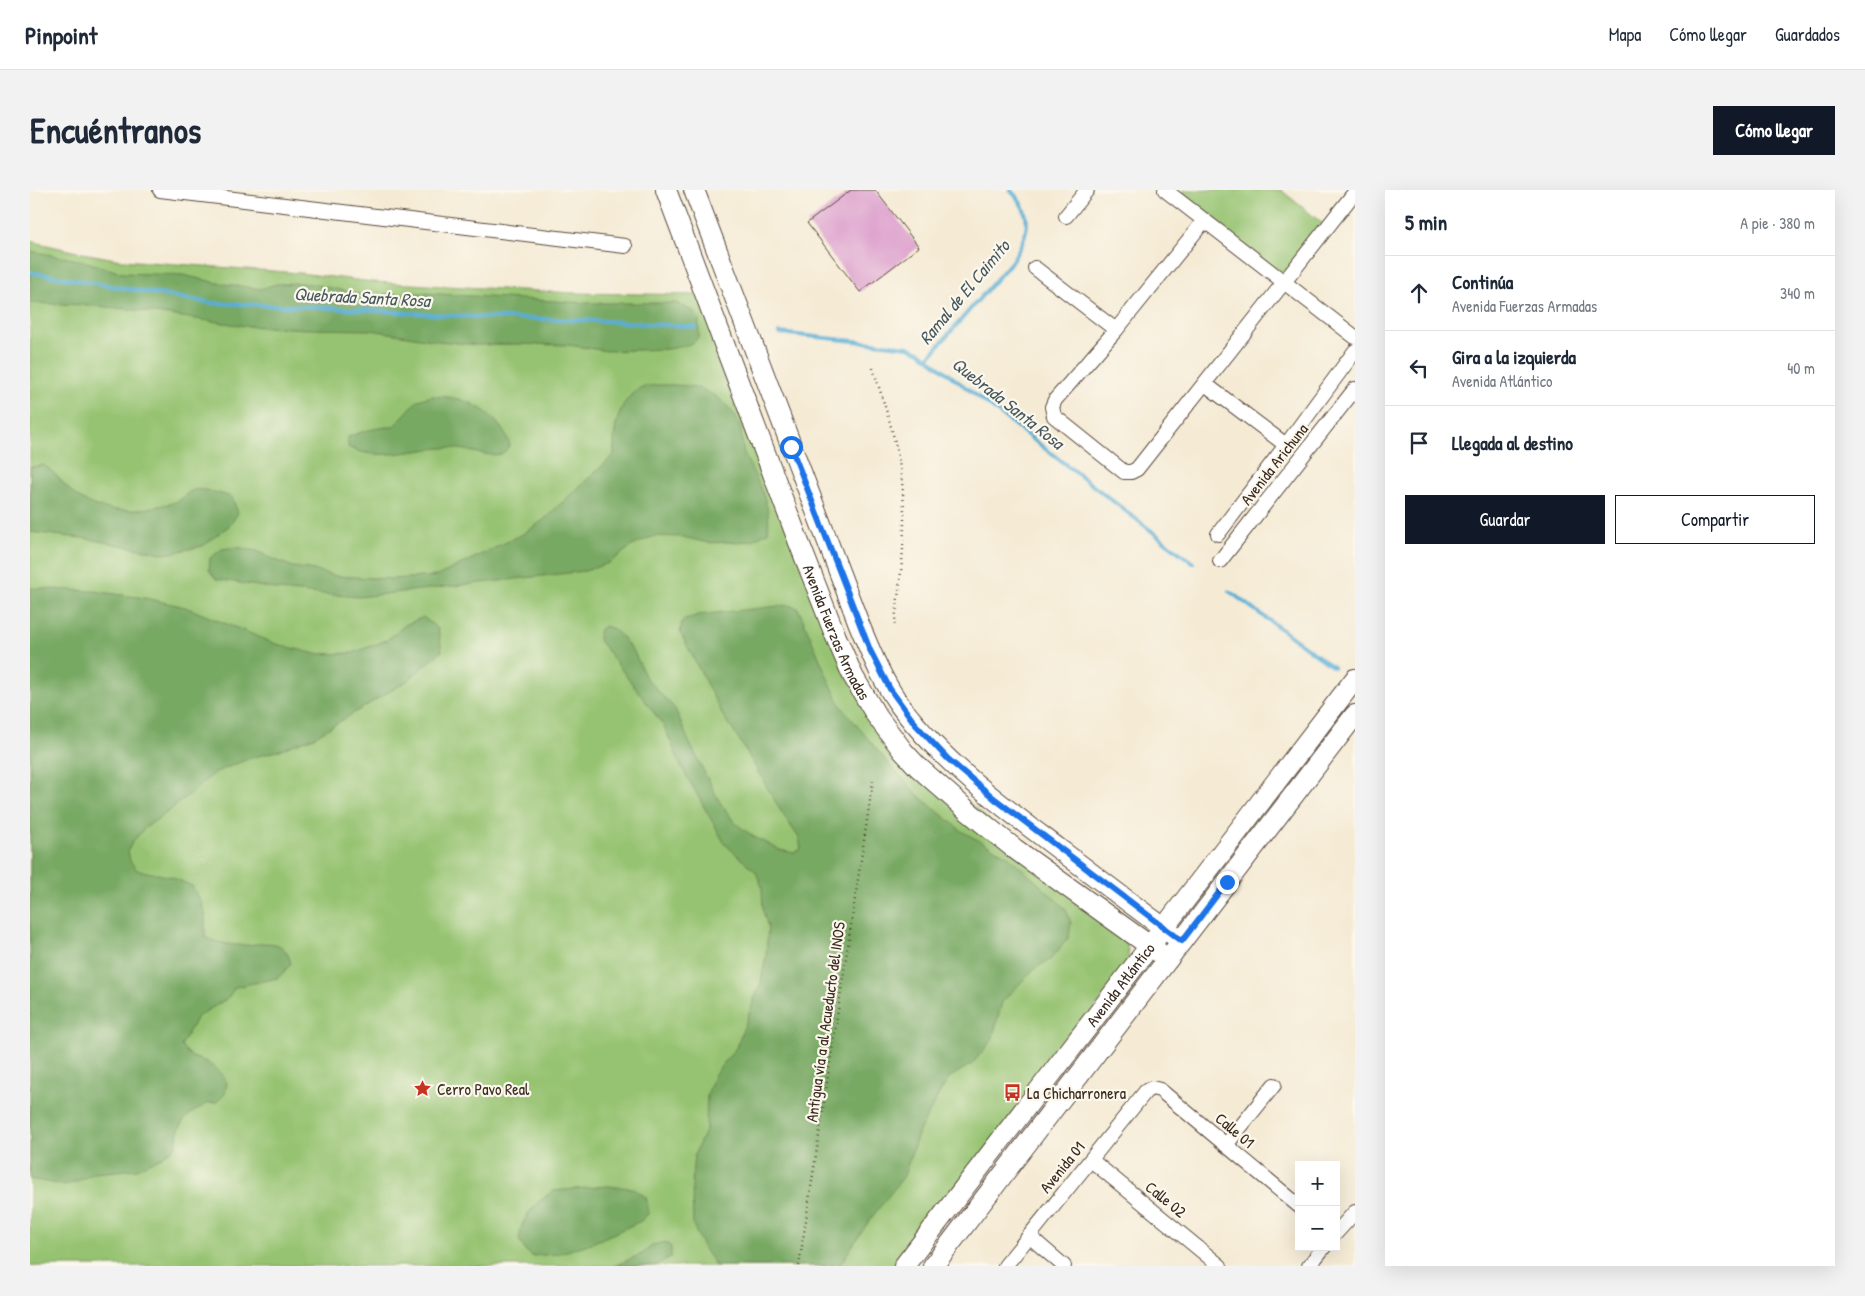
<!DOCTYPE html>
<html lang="es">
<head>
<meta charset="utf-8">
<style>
  :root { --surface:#fff; --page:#f2f2f3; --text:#1f2937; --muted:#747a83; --line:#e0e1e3; --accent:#111827 }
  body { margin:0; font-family:"Patrick Hand",sans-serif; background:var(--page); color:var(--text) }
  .controls { position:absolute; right:15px; bottom:15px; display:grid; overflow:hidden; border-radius:0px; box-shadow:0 5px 20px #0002 }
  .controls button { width:45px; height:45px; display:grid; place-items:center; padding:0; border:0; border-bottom:1px solid var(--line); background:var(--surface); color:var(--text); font:25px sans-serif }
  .stop { position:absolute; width:15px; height:15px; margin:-11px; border:4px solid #1a73e8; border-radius:50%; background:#fff }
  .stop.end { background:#1a73e8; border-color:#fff; box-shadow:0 1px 5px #0008 }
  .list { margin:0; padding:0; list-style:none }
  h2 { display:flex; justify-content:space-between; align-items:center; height:65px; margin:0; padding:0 20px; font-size:21px }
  h2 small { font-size:16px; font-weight:400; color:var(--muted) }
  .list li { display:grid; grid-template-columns:32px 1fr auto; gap:15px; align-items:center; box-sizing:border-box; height:75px; padding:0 20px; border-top:1px solid var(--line) }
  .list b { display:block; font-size:19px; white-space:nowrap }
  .list p { margin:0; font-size:16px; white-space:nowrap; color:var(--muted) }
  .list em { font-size:16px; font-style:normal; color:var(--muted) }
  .actions { display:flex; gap:10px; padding:15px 20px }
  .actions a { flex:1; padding:11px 0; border:1px solid var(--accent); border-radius:0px; text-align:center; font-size:18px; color:var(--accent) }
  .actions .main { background:var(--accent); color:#fff }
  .icon { flex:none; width:28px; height:28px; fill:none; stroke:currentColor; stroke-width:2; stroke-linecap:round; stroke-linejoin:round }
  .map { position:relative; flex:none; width:1325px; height:1076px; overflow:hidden; border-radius:0px }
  header { display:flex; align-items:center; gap:30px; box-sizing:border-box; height:70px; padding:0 25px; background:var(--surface); border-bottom:1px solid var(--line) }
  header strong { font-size:24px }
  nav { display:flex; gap:28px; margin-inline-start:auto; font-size:18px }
  .intro { display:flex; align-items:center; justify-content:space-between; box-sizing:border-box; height:120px; padding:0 30px }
  h1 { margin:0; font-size:35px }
  .button { padding:12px 22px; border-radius:0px; background:var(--accent); color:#fff; font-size:18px; font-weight:700 }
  main { display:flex; gap:30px; padding:0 30px }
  aside { flex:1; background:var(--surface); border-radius:0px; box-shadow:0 5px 20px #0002 }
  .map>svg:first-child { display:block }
</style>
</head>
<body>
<header>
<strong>Pinpoint</strong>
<nav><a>Mapa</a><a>Cómo llegar</a><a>Guardados</a></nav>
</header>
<div class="intro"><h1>Encuéntranos</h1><a class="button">Cómo llegar</a></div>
<main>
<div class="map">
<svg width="1325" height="1076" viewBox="0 0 1325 1076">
  <rect width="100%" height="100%" fill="#fbf7ec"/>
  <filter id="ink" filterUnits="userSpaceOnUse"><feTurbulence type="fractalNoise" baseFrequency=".02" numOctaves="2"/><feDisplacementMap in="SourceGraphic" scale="10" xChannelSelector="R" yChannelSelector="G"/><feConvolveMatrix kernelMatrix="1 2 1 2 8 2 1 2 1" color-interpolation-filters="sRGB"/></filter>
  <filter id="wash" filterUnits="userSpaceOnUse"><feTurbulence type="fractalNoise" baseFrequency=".0096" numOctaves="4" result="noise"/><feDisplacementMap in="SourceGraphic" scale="20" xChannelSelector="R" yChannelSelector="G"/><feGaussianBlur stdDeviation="1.12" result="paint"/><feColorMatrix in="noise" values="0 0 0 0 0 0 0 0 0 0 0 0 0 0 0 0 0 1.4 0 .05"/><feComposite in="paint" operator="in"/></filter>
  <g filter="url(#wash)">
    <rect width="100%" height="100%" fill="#f5ebd5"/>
    <!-- green -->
    <g fill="#96c371" stroke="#687648">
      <polygon points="1155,0 1251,0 1297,37 1254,92 1147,10"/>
      <polygon points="0,51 47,62 91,70 270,83 343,92 545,103 676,105 768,350 859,545 1092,742 1097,752 1099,772 874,1076 0,1076"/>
    </g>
    <!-- forest -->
    <g fill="#78a963" stroke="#5a6a40">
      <polygon points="0,61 53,71 92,83 153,85 188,93 230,99 246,94 268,93 283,94 333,105 392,103 556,113 646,113 663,121 669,129 669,147 663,153 651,157 637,159 577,161 539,155 487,154 449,155 408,151 341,140 278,139 215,136 97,119 56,115 0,113"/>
      <path d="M 628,195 C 655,195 674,194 695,214 C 702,220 707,228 710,236 C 713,246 711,257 715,266 C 727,291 742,313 738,342 L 720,351 L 678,353 L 653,347 L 624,346 L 602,356 L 579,373 L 555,381 L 329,407 L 257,401 L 186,389 L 179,380 L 180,368 L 192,359 L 206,357 L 227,361 L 241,368 L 263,377 L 279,379 L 306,386 L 363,389 L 407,386 L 493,344 L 512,331 L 584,265 C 583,240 587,210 612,197 C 616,195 623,196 628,195 Z"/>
      <path d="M 402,206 C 438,206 466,221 480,254 C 477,260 473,265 466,265 C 452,265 438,260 424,258 C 389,256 351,274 318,257 L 318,247 C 333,241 347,237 363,237 L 388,210 Z"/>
      <path d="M 14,275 C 29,285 37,301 51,309 C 76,324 106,322 133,315 C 138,314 144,313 148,311 C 154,308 158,301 164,300 C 176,298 190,304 202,307 L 208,323 L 200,335 L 173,356 L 136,364 L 59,349 L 0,342 L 0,277 Z"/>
      <path d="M 0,398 L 63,401 L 115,408 L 155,417 L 246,454 L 286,464 L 323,463 L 357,450 L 375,435 L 393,427 L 408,439 L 412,461 L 377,491 L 284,547 L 250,560 L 218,569 L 186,582 L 139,621 L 115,638 L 103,651 L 98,660 L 100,671 L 107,680 L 142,687 L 162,696 L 171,712 L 175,724 L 175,747 C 185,752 195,754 206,755 C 228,757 254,742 261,774 L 248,788 L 205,797 L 198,808 L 167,827 L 151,856 L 162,867 L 177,872 L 192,884 L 197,893 L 195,904 L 187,912 L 176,914 L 159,925 L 152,933 L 148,942 L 146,956 L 132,967 L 107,979 L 64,983 L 44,993 L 33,995 L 0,989 Z"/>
      <polygon points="758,415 768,418 800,493 811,516 858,573 890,607 933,642 978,666 999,685 1036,719 1041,733 1039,747 1021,769 1004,779 972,812 962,850 942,874 920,887 910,902 889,941 874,986 839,1031 809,1076 686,1076 674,1059 663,1035 662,987 664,965 676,939 677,905 685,884 706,858 731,792 736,766 738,737 733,721 732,697 726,682 695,654 651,576 634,536 569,450 569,440 575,436 584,439 592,447 605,464 616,488 645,519 660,554 689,611 705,633 724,647 750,660 764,663 771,659 769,648 752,623 709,549 694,528 650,442 652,431 668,425"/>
      <polygon points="577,996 602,998 616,1007 619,1023 611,1031 562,1053 527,1064 502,1066 495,1060 489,1050 492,1035 498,1024 507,1013 523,1001"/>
      <polygon points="636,1052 641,1057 641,1067 624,1076 584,1076 612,1064 623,1055"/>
    </g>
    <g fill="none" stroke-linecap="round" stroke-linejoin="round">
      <!-- stream -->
      <g stroke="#59aed5" stroke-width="4">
        <polyline points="0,82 181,113 283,117 447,127 575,131 666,137"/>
        <polyline points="749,143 862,155 878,157 890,162 1163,373"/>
        <path d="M 898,168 L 982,71 C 999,44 1005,25 980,0"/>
        <polyline points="1199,401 1303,477"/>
      </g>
    </g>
    <g id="blocks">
      <!-- building -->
      <polygon fill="#dda0ce" points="821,0 845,0 889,57 830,102 777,33"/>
    </g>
  </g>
  <g filter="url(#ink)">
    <use href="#blocks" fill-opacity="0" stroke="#574739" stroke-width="1"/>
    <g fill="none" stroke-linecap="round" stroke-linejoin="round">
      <defs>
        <g id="street">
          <polyline points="130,0 595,56"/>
          <polyline points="1135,0 1325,147"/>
          <polyline points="1036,26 1057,0"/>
          <polyline points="1174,31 1086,140 1025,210 1022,217 1024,226 1094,282 1101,282 1107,279 1325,2"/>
          <polyline points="1005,78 1086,140"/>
          <polyline points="1175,194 1256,255"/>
          <polyline points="1188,344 1256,255 1325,161"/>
          <polyline points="1190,371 1325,199"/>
          <polyline points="1196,955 1244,895"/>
          <polyline points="1061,970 1190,1076"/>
          <polyline points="1306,1043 1325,1022"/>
          <polyline points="999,1046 1034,1076"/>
          <polyline points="975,1076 1116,901 1122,898 1130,900 1269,1016"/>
          <polyline points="1279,1076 1294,1057"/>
        </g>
        <g id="secondary">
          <path id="s1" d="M 636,0 L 768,350 L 806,447 L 823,486 L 846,525 L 873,561 L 887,576 L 939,622 L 985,659 L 1138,769"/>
          <path d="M 664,0 L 829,434 C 841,463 853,493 872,518 C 915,575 976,619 1033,662 C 1073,692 1111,722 1152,751"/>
          <path id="s2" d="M 874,1076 L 1325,489"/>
          <polyline points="903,1076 1325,525"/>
        </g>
      </defs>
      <!-- street casing -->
      <use href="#street" stroke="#574739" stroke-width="16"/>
      <!-- secondary casing -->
      <use href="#secondary" stroke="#574739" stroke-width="22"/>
      <!-- path -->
      <g stroke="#574739" stroke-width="2.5" stroke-dasharray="1 4" stroke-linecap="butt">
        <path d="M 843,178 C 853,211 865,244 870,278 C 879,332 871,385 864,438"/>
        <polyline points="769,1076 843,591"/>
      </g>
      <!-- street -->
      <use href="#street" stroke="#fff" stroke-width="14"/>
      <!-- secondary -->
      <use href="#secondary" stroke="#fff" stroke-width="20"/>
    </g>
  </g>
  <g fill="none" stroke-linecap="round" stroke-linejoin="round" filter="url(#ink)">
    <!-- route -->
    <polyline stroke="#1a73e8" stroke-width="6" points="761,257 840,460 860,499 886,535 918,569 965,609 1152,751 1197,692"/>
  </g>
  <!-- icons -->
  <defs>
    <symbol id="sight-bare" viewBox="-9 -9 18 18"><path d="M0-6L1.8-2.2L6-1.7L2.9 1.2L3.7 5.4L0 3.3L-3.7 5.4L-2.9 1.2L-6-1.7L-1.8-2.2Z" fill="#c8321e" stroke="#fbf7ec" stroke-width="2.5" paint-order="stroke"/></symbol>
    <symbol id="bus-bare" viewBox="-9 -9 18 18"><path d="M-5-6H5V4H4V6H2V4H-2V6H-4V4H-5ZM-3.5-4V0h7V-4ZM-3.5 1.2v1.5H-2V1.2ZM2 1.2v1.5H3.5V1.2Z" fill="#c8321e" stroke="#fbf7ec" stroke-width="2.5" paint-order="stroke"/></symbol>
  </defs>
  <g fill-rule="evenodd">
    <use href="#sight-bare" x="380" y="886" width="25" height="25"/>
    <use href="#bus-bare" x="970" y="890" width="25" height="25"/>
  </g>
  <g text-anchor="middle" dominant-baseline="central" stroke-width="4.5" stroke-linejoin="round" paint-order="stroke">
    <!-- street labels -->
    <g font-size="16" fill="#3b2a1e" stroke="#fbf7ec">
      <text transform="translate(1244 274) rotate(-52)">Avenida Arichuna</text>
      <text stroke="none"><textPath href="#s1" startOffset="474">Avenida Fuerzas Armadas</textPath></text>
      <text stroke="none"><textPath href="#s2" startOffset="355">Avenida Atlántico</textPath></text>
      <text transform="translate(795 832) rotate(-82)">Antigua vía a al Acueducto del INOS</text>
      <text transform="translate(1205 940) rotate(40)">Calle 01</text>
      <text transform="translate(1032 977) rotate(-51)">Avenida 01</text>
      <text transform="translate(1136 1009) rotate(39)">Calle 02</text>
    </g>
    <!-- poi labels -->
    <g font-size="16" fill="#3b2a1e" stroke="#fbf7ec" text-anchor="start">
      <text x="407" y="899">Cerro Pavo Real</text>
      <text x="997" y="903">La Chicharronera</text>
    </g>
    <!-- water labels -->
    <g font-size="18" font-style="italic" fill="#46585e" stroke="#fbf7ec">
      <text transform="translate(934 102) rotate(-50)">Ramal de El Caimito</text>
      <text transform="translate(332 107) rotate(3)">Quebrada Santa Rosa</text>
      <text transform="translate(978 213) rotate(38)">Quebrada Santa Rosa</text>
    </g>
  </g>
</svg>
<div class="controls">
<button>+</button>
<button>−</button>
</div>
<div class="stop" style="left:761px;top:257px"></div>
<div class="stop end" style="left:1197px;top:692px"></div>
</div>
<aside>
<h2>5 min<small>A pie · 380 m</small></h2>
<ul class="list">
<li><svg class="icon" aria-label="ahead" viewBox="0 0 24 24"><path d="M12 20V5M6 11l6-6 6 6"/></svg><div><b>Continúa</b><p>Avenida Fuerzas Armadas</p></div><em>340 m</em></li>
<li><svg class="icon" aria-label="left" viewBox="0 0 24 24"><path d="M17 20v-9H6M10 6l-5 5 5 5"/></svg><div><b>Gira a la izquierda</b><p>Avenida Atlántico</p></div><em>40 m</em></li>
<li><svg class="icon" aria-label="arrive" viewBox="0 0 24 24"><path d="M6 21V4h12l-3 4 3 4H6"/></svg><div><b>Llegada al destino</b></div></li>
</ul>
<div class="actions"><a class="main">Guardar</a><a>Compartir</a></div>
</aside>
</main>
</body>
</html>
